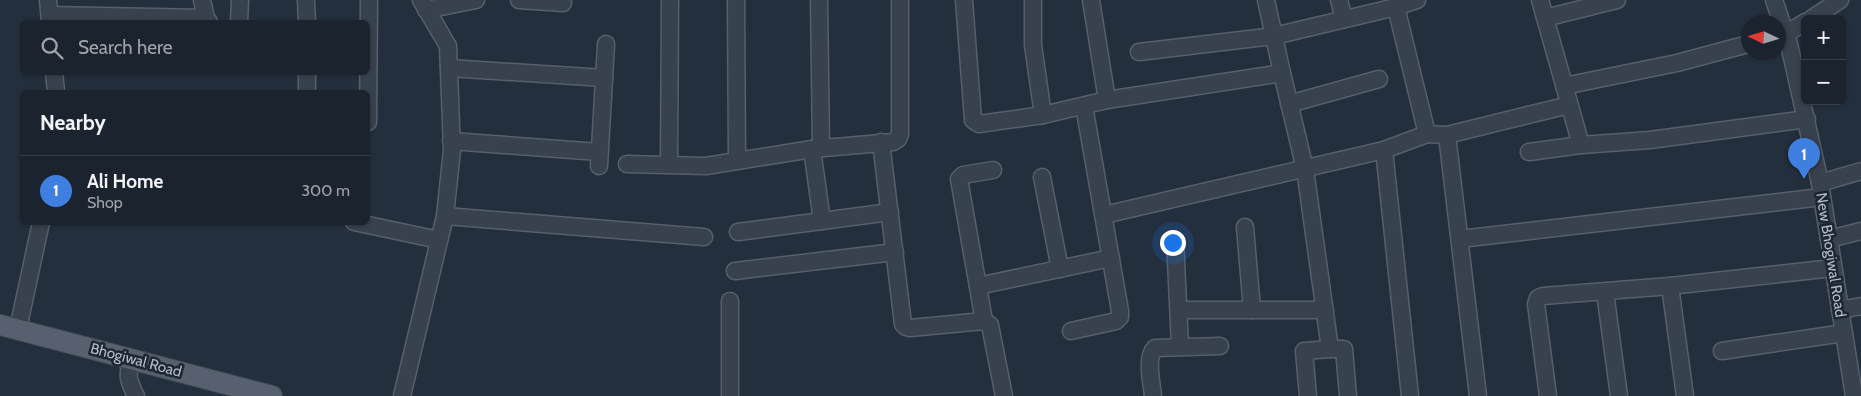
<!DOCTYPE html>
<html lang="en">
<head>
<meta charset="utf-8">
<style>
  :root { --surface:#1b232e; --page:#242b36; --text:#f1f3f6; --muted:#a0a4aa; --line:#39404a; --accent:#8ab4f8 }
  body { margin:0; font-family:Cabin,sans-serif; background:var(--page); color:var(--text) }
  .controls { position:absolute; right:15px; top:15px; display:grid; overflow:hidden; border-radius:8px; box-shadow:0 1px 4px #0004 }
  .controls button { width:45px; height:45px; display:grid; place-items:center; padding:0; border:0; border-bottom:1px solid var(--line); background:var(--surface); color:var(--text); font:25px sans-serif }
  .compass { position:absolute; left:1741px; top:15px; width:45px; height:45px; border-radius:50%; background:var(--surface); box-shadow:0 1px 4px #0004; rotate:274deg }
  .you { position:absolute; left:1172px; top:242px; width:18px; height:18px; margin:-12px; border:4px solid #fff; border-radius:50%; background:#1a73e8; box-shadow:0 0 0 8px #1a73e833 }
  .badge { display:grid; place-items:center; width:32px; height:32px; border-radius:50%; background:var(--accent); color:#fff; font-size:16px; font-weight:700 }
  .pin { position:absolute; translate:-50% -41px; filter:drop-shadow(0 1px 2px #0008) }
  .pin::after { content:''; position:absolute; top:26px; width:18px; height:15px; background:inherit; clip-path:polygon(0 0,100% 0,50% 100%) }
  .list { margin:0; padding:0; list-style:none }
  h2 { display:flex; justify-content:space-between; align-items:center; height:65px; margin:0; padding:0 20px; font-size:21px }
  h2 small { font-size:16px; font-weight:400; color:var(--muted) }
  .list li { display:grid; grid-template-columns:32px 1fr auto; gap:15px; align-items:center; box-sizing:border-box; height:70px; padding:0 20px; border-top:1px solid var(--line) }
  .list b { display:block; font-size:19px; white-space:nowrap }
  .list p { margin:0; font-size:16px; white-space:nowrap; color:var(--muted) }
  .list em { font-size:16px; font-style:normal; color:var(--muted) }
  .icon { flex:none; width:28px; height:28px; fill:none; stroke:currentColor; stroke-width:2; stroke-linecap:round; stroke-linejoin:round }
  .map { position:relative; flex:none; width:1861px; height:396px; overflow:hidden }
  .search { position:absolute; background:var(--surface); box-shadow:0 1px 4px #0004; left:20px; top:20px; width:350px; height:55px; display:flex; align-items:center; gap:12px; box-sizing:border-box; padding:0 18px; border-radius:8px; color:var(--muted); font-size:19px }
  .panel { position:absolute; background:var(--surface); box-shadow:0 1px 4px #0004; left:20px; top:90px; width:350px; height:135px; border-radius:8px }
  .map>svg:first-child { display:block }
</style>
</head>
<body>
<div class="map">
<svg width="1861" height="396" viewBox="0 0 1861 396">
  <rect width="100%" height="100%" fill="#242f3e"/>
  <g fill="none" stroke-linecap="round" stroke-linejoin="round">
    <defs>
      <g id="minor">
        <polyline points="48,0 50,22"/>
        <polyline points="202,0 206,18 209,22"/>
        <polyline points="306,0 307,22"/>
        <polyline points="519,0 563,3"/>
        <polyline points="736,0 737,161"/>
        <polyline points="819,0 821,148"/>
        <polyline points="964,0 973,120 979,124 1043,115 1107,100 1282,73"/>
        <polyline points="1033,0 1033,45 1043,115"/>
        <polyline points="1091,0 1107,100"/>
        <polyline points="1266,0 1282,73 1305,169 1330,349 1344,349 1348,396"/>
        <polyline points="1339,0 1344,19"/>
        <polyline points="1540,0 1581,145"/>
        <polyline points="1774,0 1789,44 1820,183 1854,396"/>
        <polyline points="1396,7 1417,0"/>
        <polyline points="426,10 476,0"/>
        <polyline points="50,15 206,18"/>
        <polyline points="1545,18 1617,0"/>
        <polyline points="1811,19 1840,0"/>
        <polyline points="239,22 240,0"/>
        <polyline points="1778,36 1786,34 1805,22"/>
        <polyline points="1139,52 1274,36 1396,7 1427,134"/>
        <polyline points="449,68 604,78"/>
        <polyline points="54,72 56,92"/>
        <polyline points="307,72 307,92"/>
        <polyline points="1564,86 1677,63 1748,44"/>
        <polyline points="1289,104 1379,79"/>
        <polyline points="368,122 369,0"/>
        <polyline points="1447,135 1478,396"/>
        <polyline points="451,141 599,152"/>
        <polyline points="881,142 903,324 906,327 910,328 984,321 990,325 1004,396"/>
        <polyline points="1384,150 1410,396"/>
        <polyline points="1529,152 1581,145 1650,140 1807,119"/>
        <polyline points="627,164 706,166 812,149"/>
        <polyline points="669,165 670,0"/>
        <polyline points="599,166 606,44"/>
        <polyline points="1042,177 1060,269"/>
        <polyline points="1820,183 1861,171"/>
        <polyline points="1104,215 1384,150 1427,134 1447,135 1569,105"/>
        <polyline points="445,216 704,237"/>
        <polyline points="822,221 812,149 893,142 898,139 900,134 900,0"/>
        <polyline points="354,222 439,240"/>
        <polyline points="1245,227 1252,310"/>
        <polyline points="738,232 890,212"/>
        <polyline points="1460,239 1822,197"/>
        <polyline points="1829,239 1861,231"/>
        <polyline points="1175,240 1180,346"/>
        <polyline points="735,271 895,252"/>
        <polyline points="978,286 1111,258"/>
        <polyline points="1670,286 1685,396"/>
        <polyline points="1605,292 1619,396"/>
        <polyline points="1179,310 1325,310"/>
        <polyline points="1840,310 1861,306"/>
        <polyline points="984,321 959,179 963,175 993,170"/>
        <polyline points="18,329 41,222"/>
        <polyline points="1071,331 1116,321 1120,317 1120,311 1084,106"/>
        <polyline points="1722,351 1844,333"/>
        <path d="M 131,359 C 127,377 128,380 136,396"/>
        <polyline points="402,396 445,216 452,150 448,46 421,0"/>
        <polyline points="730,396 730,301"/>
        <path d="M 1153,396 C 1152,383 1145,358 1155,348 L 1220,346"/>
        <polyline points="1308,396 1304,351 1330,349"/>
        <polyline points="1548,396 1536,304 1538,298 1543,296 1670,286 1833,268"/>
      </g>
      <polyline id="major" points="0,325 272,396"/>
    </defs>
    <!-- minor casing -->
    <use href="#minor" stroke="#565f6c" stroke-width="19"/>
    <!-- major casing -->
    <use href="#major" stroke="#414a57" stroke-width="22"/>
    <!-- minor -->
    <use href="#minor" stroke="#38414e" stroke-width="16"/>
    <!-- major -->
    <use href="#major" stroke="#56606e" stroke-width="20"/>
  </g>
  <g text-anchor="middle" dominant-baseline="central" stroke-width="5" stroke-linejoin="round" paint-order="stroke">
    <!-- street labels -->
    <g font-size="15" fill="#b4bcc9" stroke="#1d2633">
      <text transform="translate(1831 255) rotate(81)">New Bhogiwal Road</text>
      <text transform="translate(136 360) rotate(15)">Bhogiwal Road</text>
    </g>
  </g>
</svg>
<div class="controls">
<button>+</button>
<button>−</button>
</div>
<svg class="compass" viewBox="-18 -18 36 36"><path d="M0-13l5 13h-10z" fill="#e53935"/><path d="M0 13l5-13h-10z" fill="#a0a4aa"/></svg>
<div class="you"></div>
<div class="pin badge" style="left:1804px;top:179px;background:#3f7fe0">1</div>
<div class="search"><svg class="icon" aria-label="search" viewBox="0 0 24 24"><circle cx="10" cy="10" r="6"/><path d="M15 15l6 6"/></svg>Search here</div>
<section class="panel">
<h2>Nearby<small></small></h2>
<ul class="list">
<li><span class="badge" style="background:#3f7fe0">1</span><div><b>Ali Home</b><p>Shop</p></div><em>300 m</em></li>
</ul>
</section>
</div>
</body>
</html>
